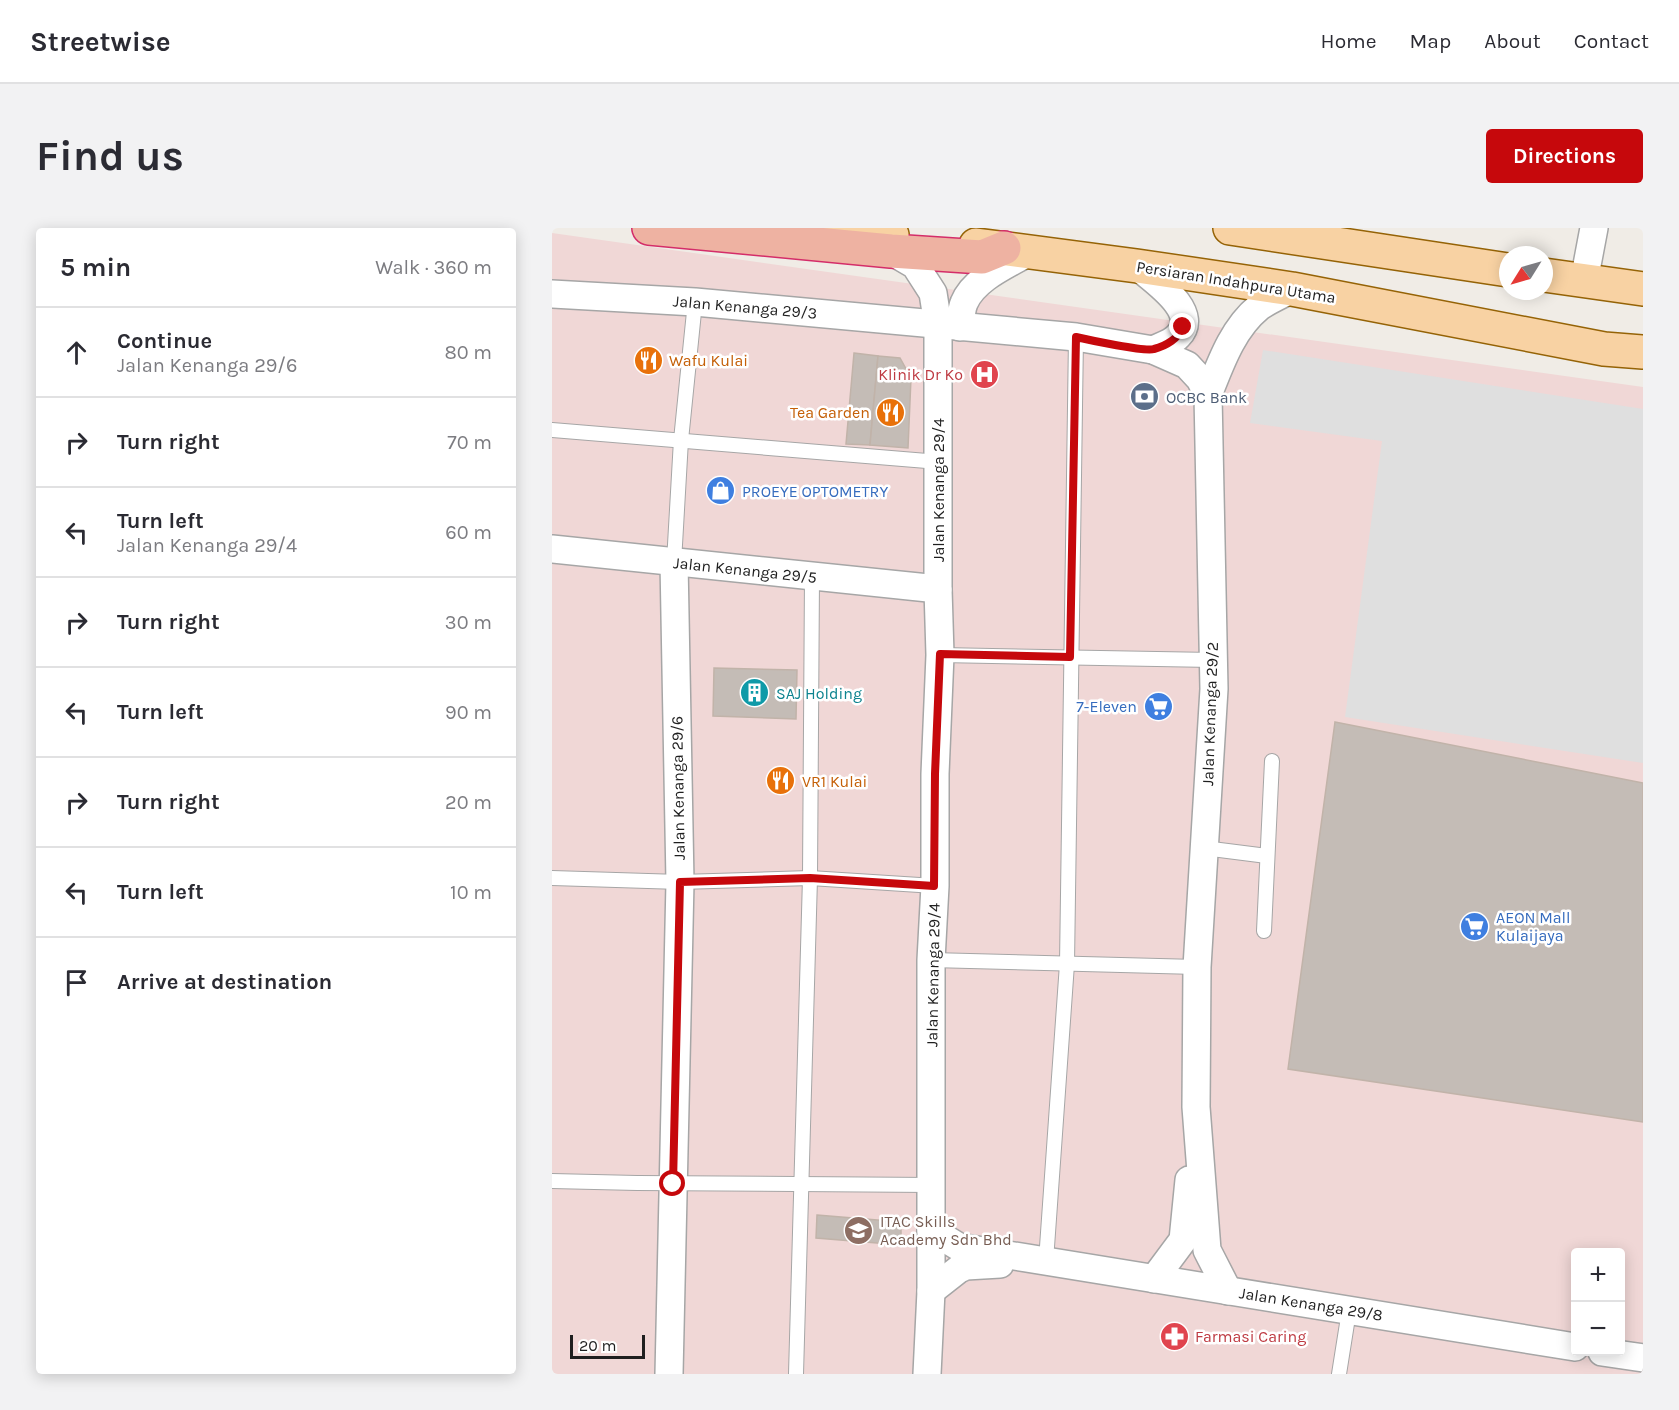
<!DOCTYPE html>
<html lang="en">
<head>
<meta charset="utf-8">
<style>
  :root { --surface:#fff; --page:#f2f2f3; --text:#2b2b33; --muted:#7c7c81; --line:#e1e1e2; --accent:#c6080c }
  body { margin:0; font-family:Karla,sans-serif; background:var(--page); color:var(--text) }
  .controls { position:absolute; right:18px; bottom:18px; display:grid; overflow:hidden; border-radius:6px; box-shadow:0 3px 15px #0003 }
  .controls button { width:54px; height:54px; display:grid; place-items:center; padding:0; border:0; border-bottom:2px solid var(--line); background:var(--surface); color:var(--text); font:30px sans-serif }
  .compass { position:absolute; left:947px; top:18px; width:54px; height:54px; border-radius:50%; background:var(--surface); box-shadow:0 3px 15px #0003; rotate:233deg }
  .scale { position:absolute; left:18px; bottom:15px; width:75px; box-sizing:border-box; padding-left:6px; border:3px solid #1f1f1f; border-top:0; font-size:16px; line-height:21px; white-space:nowrap; color:#1f1f1f; -webkit-text-stroke:4px #fff; paint-order:stroke }
  .stop { position:absolute; width:18px; height:18px; margin:-14px; border:4px solid #c6080c; border-radius:50%; background:#fff }
  .stop.end { background:#c6080c; border-color:#fff; box-shadow:0 2px 6px #0008 }
  .list { margin:0; padding:0; list-style:none }
  h2 { display:flex; justify-content:space-between; align-items:center; height:78px; margin:0; padding:0 24px; font-size:26px }
  h2 small { font-size:20px; font-weight:400; color:var(--muted) }
  .list li { display:grid; grid-template-columns:39px 1fr auto; gap:18px; align-items:center; box-sizing:border-box; height:90px; padding:0 24px; border-top:2px solid var(--line) }
  .list b { display:block; font-size:22px; white-space:nowrap }
  .list p { margin:0; font-size:20px; white-space:nowrap; color:var(--muted) }
  .list em { font-size:20px; font-style:normal; color:var(--muted) }
  .icon { flex:none; width:33px; height:33px; fill:none; stroke:currentColor; stroke-width:2; stroke-linecap:round; stroke-linejoin:round }
  .map { position:relative; flex:none; width:1091px; height:1146px; overflow:hidden; border-radius:6px }
  header { display:flex; align-items:center; gap:36px; box-sizing:border-box; height:84px; padding:0 30px; background:var(--surface); border-bottom:2px solid var(--line) }
  header strong { font-size:28px }
  nav { display:flex; gap:33px; margin-inline-start:auto; font-size:21px }
  .intro { display:flex; align-items:center; justify-content:space-between; box-sizing:border-box; height:144px; padding:0 36px }
  h1 { margin:0; font-size:42px }
  .button { padding:15px 27px; border-radius:6px; background:var(--accent); color:#fff; font-size:21px; font-weight:700 }
  main { display:flex; gap:36px; padding:0 36px }
  aside { flex:1; background:var(--surface); border-radius:6px; box-shadow:0 3px 15px #0003 }
  .map>svg:first-child { display:block }
</style>
</head>
<body>
<header>
<strong>Streetwise</strong>
<nav><a>Home</a><a>Map</a><a>About</a><a>Contact</a></nav>
</header>
<div class="intro"><h1>Find us</h1><a class="button">Directions</a></div>
<main>
<aside>
<h2>5 min<small>Walk · 360 m</small></h2>
<ul class="list">
<li><svg class="icon" aria-label="ahead" viewBox="0 0 24 24"><path d="M12 20V5M6 11l6-6 6 6"/></svg><div><b>Continue</b><p>Jalan Kenanga 29/6</p></div><em>80 m</em></li>
<li><svg class="icon" aria-label="right" viewBox="0 0 24 24"><path d="M7 20v-9h11M14 6l5 5-5 5"/></svg><div><b>Turn right</b></div><em>70 m</em></li>
<li><svg class="icon" aria-label="left" viewBox="0 0 24 24"><path d="M17 20v-9H6M10 6l-5 5 5 5"/></svg><div><b>Turn left</b><p>Jalan Kenanga 29/4</p></div><em>60 m</em></li>
<li><svg class="icon" aria-label="right" viewBox="0 0 24 24"><path d="M7 20v-9h11M14 6l5 5-5 5"/></svg><div><b>Turn right</b></div><em>30 m</em></li>
<li><svg class="icon" aria-label="left" viewBox="0 0 24 24"><path d="M17 20v-9H6M10 6l-5 5 5 5"/></svg><div><b>Turn left</b></div><em>90 m</em></li>
<li><svg class="icon" aria-label="right" viewBox="0 0 24 24"><path d="M7 20v-9h11M14 6l5 5-5 5"/></svg><div><b>Turn right</b></div><em>20 m</em></li>
<li><svg class="icon" aria-label="left" viewBox="0 0 24 24"><path d="M17 20v-9H6M10 6l-5 5 5 5"/></svg><div><b>Turn left</b></div><em>10 m</em></li>
<li><svg class="icon" aria-label="arrive" viewBox="0 0 24 24"><path d="M6 21V4h12l-3 4 3 4H6"/></svg><div><b>Arrive at destination</b></div></li>
</ul>
</aside>
<div class="map">
<svg width="1091" height="1146" viewBox="0 0 1091 1146">
  <rect width="100%" height="100%" fill="#f0ece6"/>
  <!-- commercial -->
  <path fill="#f0d7d6" fill-rule="evenodd" d="M 0,5 L 1091,159 L 1091,1146 L 0,1146 ZM 1023,1024 L 1068,1024 L 1068,1124 L 1023,1124 Z"/>
  <!-- parking -->
  <polygon fill="#dfdfdf" points="711,122 1091,181 1091,535 793,489 830,213 698,195"/>
  <!-- building -->
  <g fill="#c4bcb6" stroke="#c1b3a9" stroke-width="1.5">
    <polygon points="302,125 326,128 318,217 294,216"/>
    <polygon points="326,128 348,130 359,150 356,220 318,217"/>
    <polygon points="162,440 245,442 244,491 161,488"/>
    <polygon points="783,494 1091,555 1091,894 736,841"/>
    <polygon points="265,987 349,994 349,1017 264,1010"/>
  </g>
  <g fill="none" stroke-linecap="round" stroke-linejoin="round">
    <defs>
      <g id="service">
        <polyline points="0,202 387,234"/>
        <polyline points="122,334 129,212 143,74"/>
        <polyline points="388,427 661,432"/>
        <polyline points="652,620 715,628"/>
        <polyline points="0,650 128,654 258,650 383,658"/>
        <polyline points="712,703 720,533"/>
        <polyline points="379,732 645,739"/>
        <polyline points="0,953 85,955 380,957"/>
        <polyline points="494,1033 515,736 524,109"/>
        <polyline points="244,1146 258,650 260,349"/>
        <polyline points="787,1146 797,1083"/>
      </g>
      <g id="minor">
        <polyline points="339,23 363,37 381,65 386,97 386,361 388,427 383,546 383,658 379,732 379,1063 375,1146"/>
        <path d="M 585,38 C 601,52 650,84 626,108 C 620,115 609,118 601,122"/>
        <polyline points="1032,53 1042,0"/>
        <polyline points="0,66 143,74 524,109 601,122 635,137 648,151 656,167 662,461 645,739 644,879 655,1022 676,1063"/>
        <path d="M 408,99 C 409,92 409,82 412,75 C 422,50 457,36 479,23"/>
        <path d="M 656,167 C 668,137 680,101 707,79 C 717,72 729,67 740,61"/>
        <polyline points="0,321 386,361"/>
        <polyline points="379,1002 407,1019 1023,1119"/>
        <polyline points="602,1051 631,1012 637,952"/>
        <polyline points="379,1063 407,1041 414,1038 448,1036"/>
        <polyline points="1050,1124 1091,1130"/>
        <polyline points="117,1146 128,654 122,334"/>
      </g>
      <g id="primary">
        <polyline points="274,0 340,7"/>
        <polyline points="678,0 956,42"/>
        <polyline points="424,17 585,38 740,61 1052,121 1091,124"/>
        <polyline points="992,47 1091,61"/>
      </g>
      <polyline id="trunk" points="97,0 339,23 430,29 452,20"/>
    </defs>
    <!-- service casing -->
    <use href="#service" stroke="#a6a6a6" stroke-width="16"/>
    <!-- minor casing -->
    <use href="#minor" stroke="#a6a6a6" stroke-width="30"/>
    <!-- primary casing -->
    <use href="#primary" stroke="#956306" stroke-width="36"/>
    <!-- trunk casing -->
    <use href="#trunk" stroke="#d42d69" stroke-width="36"/>
    <!-- service -->
    <use href="#service" stroke="#fff" stroke-width="14"/>
    <!-- minor -->
    <use href="#minor" stroke="#fff" stroke-width="27"/>
    <!-- primary -->
    <use href="#primary" stroke="#f8d2a3" stroke-width="33"/>
    <!-- trunk -->
    <use href="#trunk" stroke="#eeb2a2" stroke-width="33"/>
  </g>
  <g fill="none" stroke-linecap="round" stroke-linejoin="round">
    <!-- route -->
    <path stroke="#c6080c" stroke-width="8" d="M 121,956 L 128,654 L 258,650 L 382,658 L 383,546 L 388,426 L 518,429 L 524,109 C 537,112 593,124 602,121 C 614,118 627,110 631,99"/>
  </g>
  <!-- icons -->
  <defs>
    <symbol id="restaurant-disc" viewBox="-11 -11 22 22"><circle r="9.5" fill="#e8710a" stroke="#fff"/><path d="M-5-6h1v4h1v-4h1v4h1v-4h1v5L-1.5 .5V6h-2V.5L-5-1ZM5-6V6H3V1.5H1.5Q1.5-4 5-6Z" fill="#fff"/></symbol>
    <symbol id="hospital-disc" viewBox="-11 -11 22 22"><circle r="9.5" fill="#e0444e" stroke="#fff"/><path d="M-5-5h3v3.5h4V-5h3V5h-3V1.5h-4V5h-3Z" fill="#fff"/></symbol>
    <symbol id="bank-disc" viewBox="-11 -11 22 22"><circle r="9.5" fill="#5c6f8a" stroke="#fff"/><path d="M-6-4H6V4H-6ZM0-2.3a2.3 2.3 0 1 0 0 4.6a2.3 2.3 0 1 0 0-4.6Z" fill="#fff"/></symbol>
    <symbol id="shop-disc" viewBox="-11 -11 22 22"><circle r="9.5" fill="#3f7fe0" stroke="#fff"/><path d="M-5-2.5h2.3a2.7 3.5 0 0 1 5.4 0H5L5.5 6h-11ZM-1.5-2.5h3a1.5 2.3 0 0 0-3 0Z" fill="#fff"/></symbol>
    <symbol id="building-disc" viewBox="-11 -11 22 22"><circle r="9.5" fill="#0f9aa8" stroke="#fff"/><path d="M-4-6H4V6H1V3H-1V6H-4ZM-2.5-4.3h1.7v1.8h-1.7ZM.8-4.3h1.7v1.8H.8ZM-2.5-1h1.7V.8h-1.7ZM.8-1h1.7V.8H.8Z" fill="#fff"/></symbol>
    <symbol id="supermarket-disc" viewBox="-11 -11 22 22"><circle r="9.5" fill="#3f7fe0" stroke="#fff"/><path d="M-6-5.5h2.5l.6 2H6L4.5 2H-2.5L-4.4-4H-6ZM-1.5 3.2a1.3 1.3 0 1 0 .1 0ZM3 3.2a1.3 1.3 0 1 0 .1 0Z" fill="#fff"/></symbol>
    <symbol id="school-disc" viewBox="-11 -11 22 22"><circle r="9.5" fill="#8d6e63" stroke="#fff"/><path d="M0-5L7-2L0 1L-7-2ZM-4 1L0 2.5L4 1V4Q0 6-4 4Z" fill="#fff"/></symbol>
    <symbol id="pharmacy-disc" viewBox="-11 -11 22 22"><circle r="9.5" fill="#e0444e" stroke="#fff"/><path d="M-2-6h4v4h4v4h-4v4h-4v-4h-4v-4h4Z" fill="#fff"/></symbol>
  </defs>
  <g fill-rule="evenodd">
    <use href="#restaurant-disc" x="80" y="116" width="33" height="33"/>
    <use href="#hospital-disc" x="416" y="130" width="33" height="33"/>
    <use href="#bank-disc" x="576" y="152" width="33" height="33"/>
    <use href="#restaurant-disc" x="322" y="168" width="33" height="33"/>
    <use href="#shop-disc" x="152" y="246" width="33" height="33"/>
    <use href="#building-disc" x="186" y="448" width="33" height="33"/>
    <use href="#supermarket-disc" x="590" y="462" width="33" height="33"/>
    <use href="#restaurant-disc" x="212" y="536" width="33" height="33"/>
    <use href="#supermarket-disc" x="906" y="682" width="33" height="33"/>
    <use href="#school-disc" x="290" y="986" width="33" height="33"/>
    <use href="#pharmacy-disc" x="606" y="1092" width="33" height="33"/>
  </g>
  <g text-anchor="middle" dominant-baseline="central" stroke-width="5" stroke-linejoin="round" paint-order="stroke">
    <!-- street labels -->
    <g font-size="16" fill="#1f1f1f" stroke="#fff">
      <text transform="translate(684 54) rotate(9)">Persiaran Indahpura Utama</text>
      <text transform="translate(193 79) rotate(5)">Jalan Kenanga 29/3</text>
      <text transform="translate(386 262) rotate(-90)">Jalan Kenanga 29/4</text>
      <text transform="translate(193 342) rotate(6)">Jalan Kenanga 29/5</text>
      <text transform="translate(658 486) rotate(-88)">Jalan Kenanga 29/2</text>
      <text transform="translate(126 560) rotate(-91)">Jalan Kenanga 29/6</text>
      <text transform="translate(381 747) rotate(-89)">Jalan Kenanga 29/4</text>
      <text transform="translate(759 1076) rotate(9)">Jalan Kenanga 29/8</text>
    </g>
    <!-- food labels -->
    <g font-size="16" fill="#c56008" stroke="#fff" text-anchor="start">
      <text x="117" y="132">Wafu Kulai</text>
      <text x="318" y="184" text-anchor="end">Tea Garden</text>
      <text x="250" y="553">VR1 Kulai</text>
    </g>
    <!-- health labels -->
    <g font-size="16" fill="#be3a42" stroke="#fff" text-anchor="end">
      <text x="411" y="146">Klinik Dr Ko</text>
      <text x="643" y="1108" text-anchor="start">Farmasi Caring</text>
    </g>
    <!-- service labels -->
    <g font-size="16" fill="#4e5e75" stroke="#fff" text-anchor="start">
      <text x="614" y="169">OCBC Bank</text>
    </g>
    <!-- shop labels -->
    <g font-size="16" fill="#366cbe" stroke="#fff" text-anchor="start">
      <text x="190" y="263">PROEYE OPTOMETRY</text>
      <text x="585" y="478" text-anchor="end">7-Eleven</text>
      <text x="944" y="689">AEON Mall<tspan x="944" dy="18">Kulaijaya</tspan></text>
    </g>
    <!-- culture labels -->
    <g font-size="16" fill="#0d838f" stroke="#fff" text-anchor="start">
      <text x="224" y="465">SAJ Holding</text>
    </g>
    <!-- education labels -->
    <g font-size="16" fill="#785e54" stroke="#fff" text-anchor="start">
      <text x="328" y="993">ITAC Skills<tspan x="328" dy="18">Academy Sdn Bhd</tspan></text>
    </g>
  </g>
</svg>
<div class="controls">
<button>+</button>
<button>−</button>
</div>
<svg class="compass" viewBox="-18 -18 36 36"><path d="M0-13l5 13h-10z" fill="#e53935"/><path d="M0 13l5-13h-10z" fill="#7c7c81"/></svg>
<div class="scale">20 m</div>
<div class="stop" style="left:121px;top:956px"></div>
<div class="stop end" style="left:631px;top:99px"></div>
</div>
</main>
</body>
</html>
